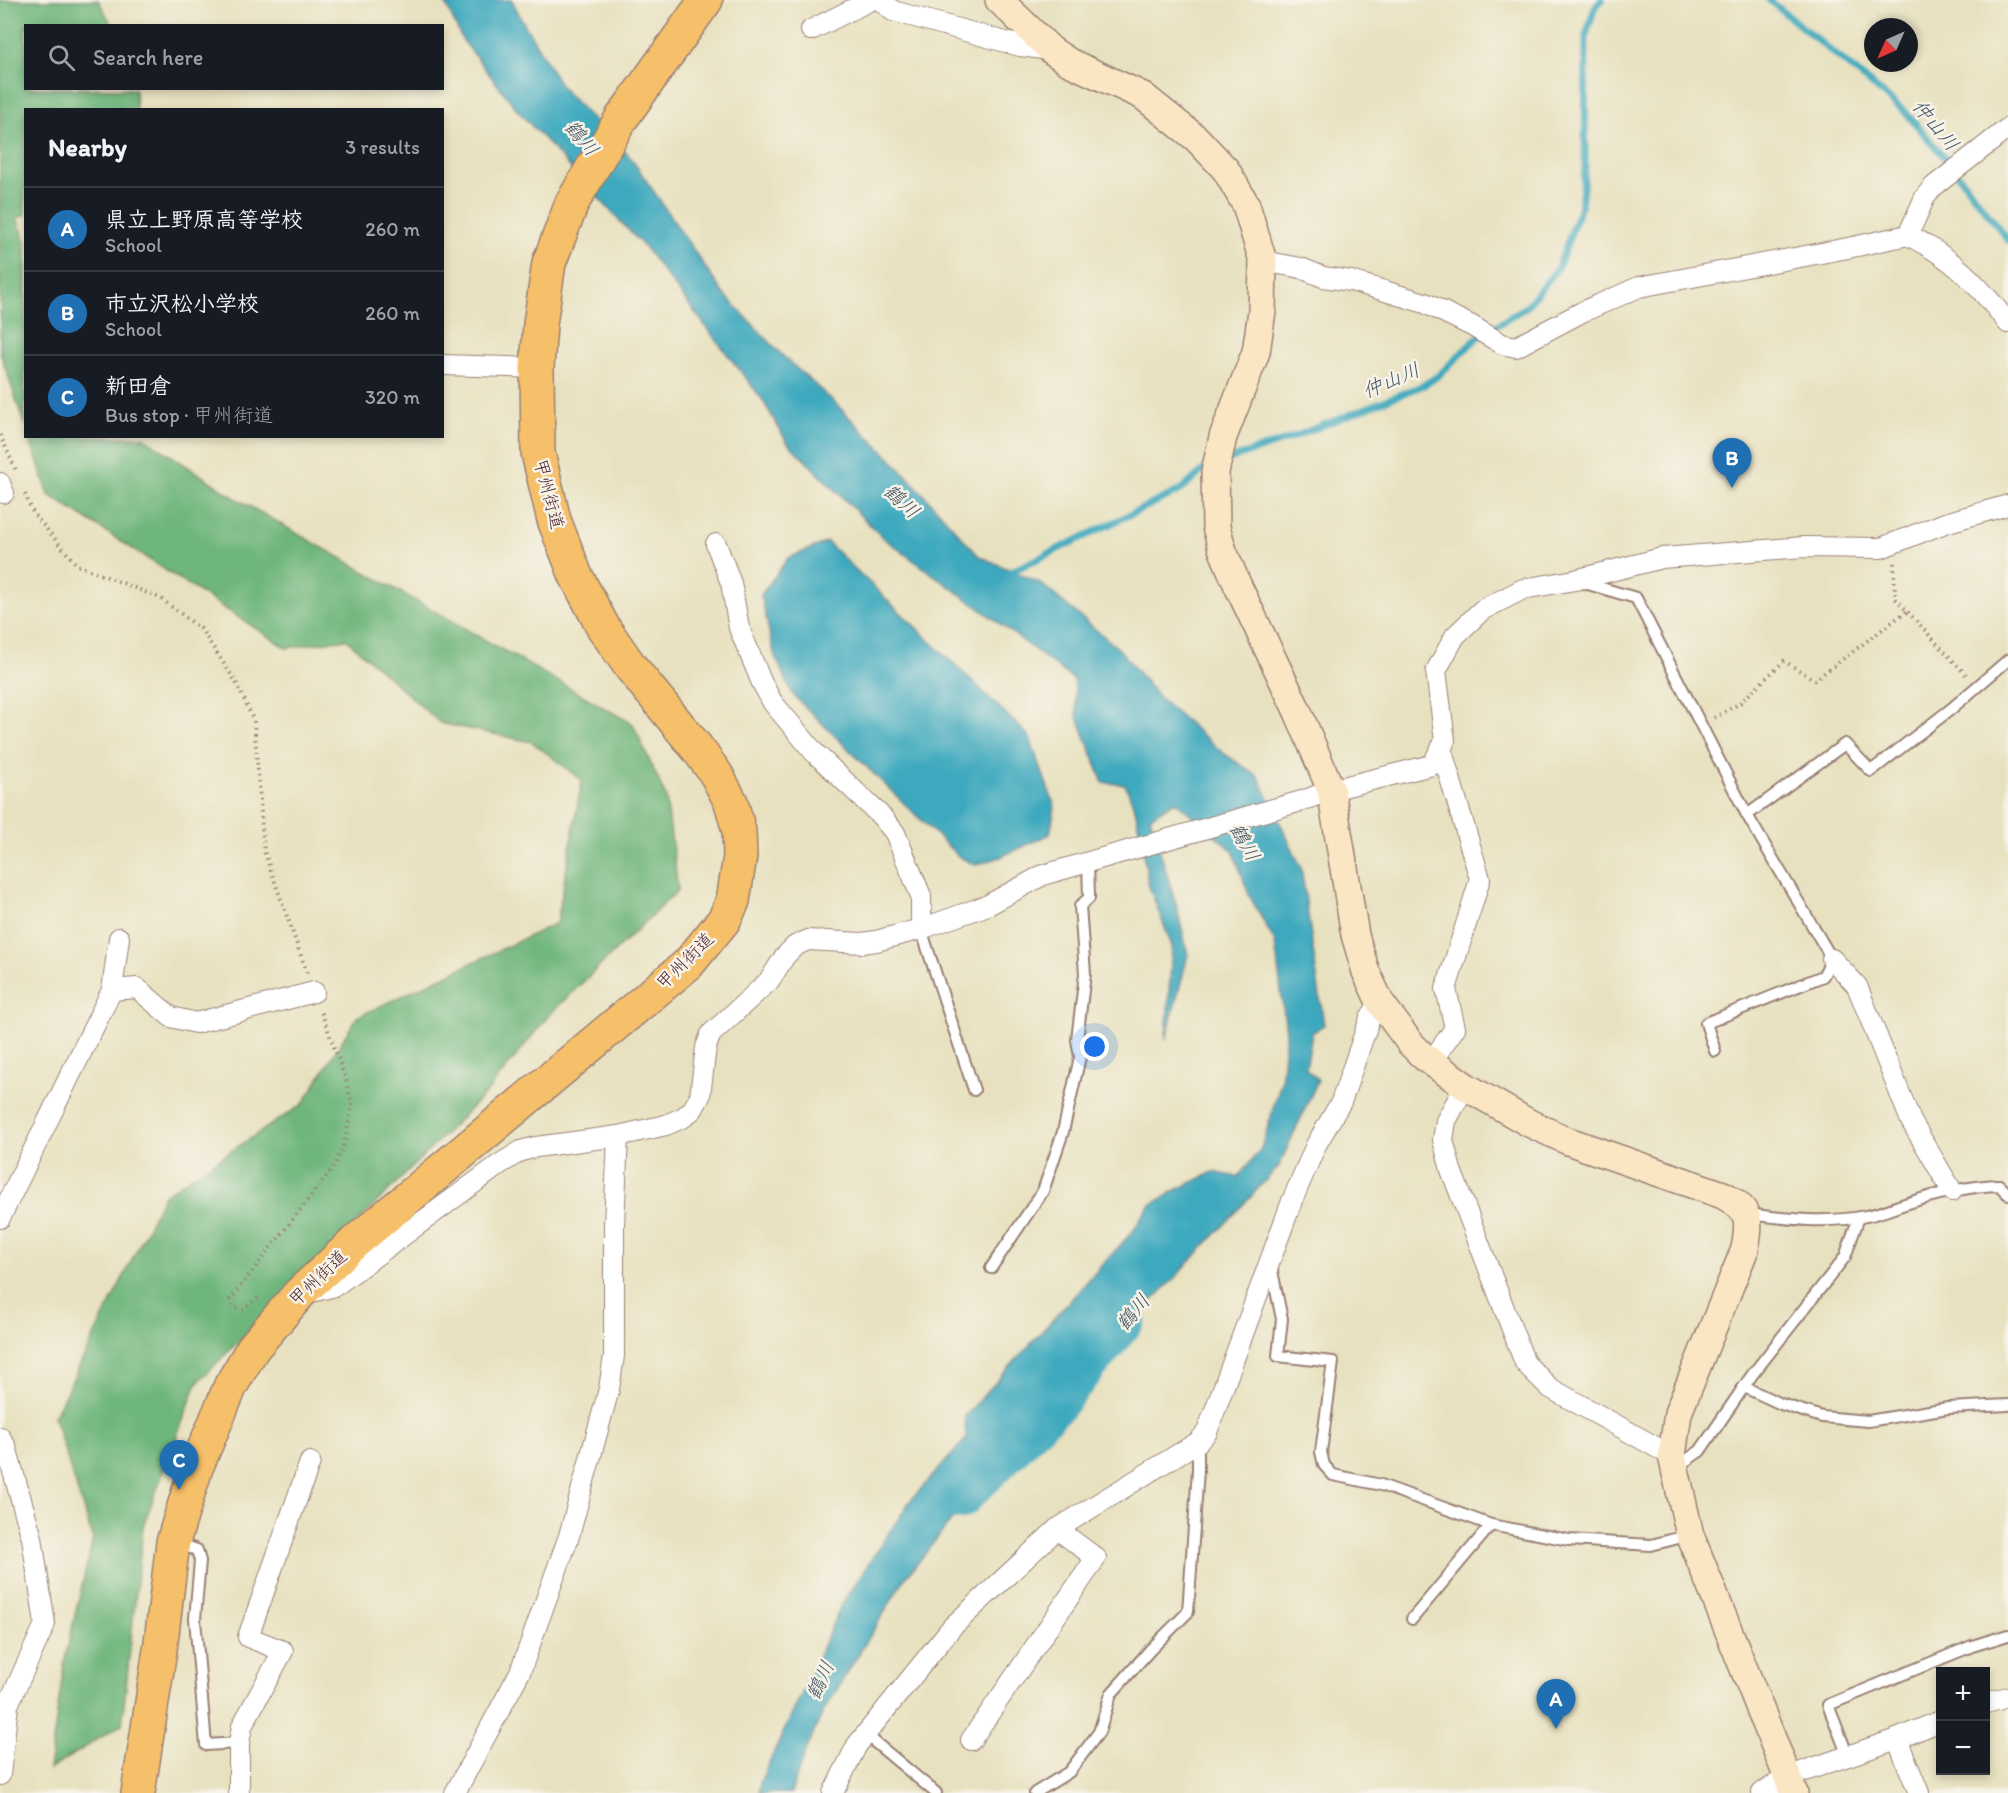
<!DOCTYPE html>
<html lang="en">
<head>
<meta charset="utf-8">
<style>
  :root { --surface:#171b24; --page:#20242c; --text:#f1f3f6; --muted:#9ea1a6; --line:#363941; --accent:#1f6fb2 }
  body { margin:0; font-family:Itim,"Klee One",sans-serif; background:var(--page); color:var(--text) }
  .controls { position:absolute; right:18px; bottom:18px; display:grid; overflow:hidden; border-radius:0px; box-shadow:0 3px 9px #0003 }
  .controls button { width:54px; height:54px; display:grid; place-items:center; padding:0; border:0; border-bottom:2px solid var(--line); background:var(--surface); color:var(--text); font:30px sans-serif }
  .compass { position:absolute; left:1864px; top:18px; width:54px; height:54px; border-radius:50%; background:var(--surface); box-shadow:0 3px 9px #0003; rotate:225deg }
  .you { position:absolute; left:1095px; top:1047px; width:21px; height:21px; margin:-15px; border:4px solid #fff; border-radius:50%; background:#1a73e8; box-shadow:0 0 0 9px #1a73e833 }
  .badge { display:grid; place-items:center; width:39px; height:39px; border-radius:50%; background:var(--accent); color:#fff; font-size:20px; font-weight:700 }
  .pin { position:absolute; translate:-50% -50px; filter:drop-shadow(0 2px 3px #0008) }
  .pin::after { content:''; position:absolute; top:32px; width:21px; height:18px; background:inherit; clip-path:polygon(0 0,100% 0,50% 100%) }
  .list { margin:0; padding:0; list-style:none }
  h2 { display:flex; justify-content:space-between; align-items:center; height:78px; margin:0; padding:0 24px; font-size:26px }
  h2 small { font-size:20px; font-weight:400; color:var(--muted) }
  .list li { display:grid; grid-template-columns:39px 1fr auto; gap:18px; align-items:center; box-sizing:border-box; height:84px; padding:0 24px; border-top:2px solid var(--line) }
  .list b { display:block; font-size:22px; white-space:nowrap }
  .list p { margin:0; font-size:20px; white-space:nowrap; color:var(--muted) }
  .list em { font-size:20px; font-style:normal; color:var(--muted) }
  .icon { flex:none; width:33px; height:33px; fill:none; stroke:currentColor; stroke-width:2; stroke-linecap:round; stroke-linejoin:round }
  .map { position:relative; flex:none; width:2008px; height:1793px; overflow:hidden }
  .search { position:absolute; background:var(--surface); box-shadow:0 3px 9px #0003; left:24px; top:24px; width:420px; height:66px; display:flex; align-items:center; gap:15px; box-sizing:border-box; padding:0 21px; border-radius:0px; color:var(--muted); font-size:22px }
  .panel { position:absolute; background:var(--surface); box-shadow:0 3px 9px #0003; left:24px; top:108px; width:420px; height:330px; border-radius:0px }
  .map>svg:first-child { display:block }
</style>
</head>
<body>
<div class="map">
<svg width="2008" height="1793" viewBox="0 0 2008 1793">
  <rect width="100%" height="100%" fill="#f7f3e8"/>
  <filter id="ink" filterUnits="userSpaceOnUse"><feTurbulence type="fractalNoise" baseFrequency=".0167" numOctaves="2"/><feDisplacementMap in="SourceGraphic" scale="12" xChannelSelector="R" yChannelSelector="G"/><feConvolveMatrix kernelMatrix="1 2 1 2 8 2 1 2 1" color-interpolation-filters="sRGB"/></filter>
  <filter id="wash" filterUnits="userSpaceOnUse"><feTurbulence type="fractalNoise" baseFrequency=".008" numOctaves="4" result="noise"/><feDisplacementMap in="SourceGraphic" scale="24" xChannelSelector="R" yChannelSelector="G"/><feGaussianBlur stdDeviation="1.35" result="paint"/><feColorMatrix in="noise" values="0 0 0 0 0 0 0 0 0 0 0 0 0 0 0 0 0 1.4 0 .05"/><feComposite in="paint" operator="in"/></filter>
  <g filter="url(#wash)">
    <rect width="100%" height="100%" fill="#e8e1bf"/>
    <!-- forest -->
    <g fill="#6eb67b" stroke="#5c6a53" stroke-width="1.5">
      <polygon points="0,0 98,0 112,25 26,26 26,88 135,89 136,109 26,110 25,216 17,217 26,243 25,426 0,352"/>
      <polygon points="29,437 143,437 235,498 633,724 666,797 678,890 549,1015 488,1091 197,1383 143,1526 122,1724 49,1770 65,1658 93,1539 54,1417 164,1195 303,1104 357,1017 557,923 582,780 532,742 440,723 346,639 286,648 49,495"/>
    </g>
    <!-- water -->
    <g fill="#3ea9be" stroke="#446474" stroke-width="1.5">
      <polygon points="444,0 512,0 522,20 562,88 631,158 722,292 785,358 832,400 897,465 979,556 1040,583 1119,649 1160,699 1226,755 1258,776 1301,867 1324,1025 1312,1033 1306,1069 1318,1080 1279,1166 1171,1282 1028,1424 904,1580 822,1714 804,1755 791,1793 759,1793 760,1782 802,1693 841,1605 910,1501 966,1439 965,1416 1134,1230 1149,1206 1178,1189 1213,1172 1238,1177 1261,1149 1281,1082 1286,1032 1275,942 1249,895 1233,851 1175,801 1150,817 1177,908 1188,955 1166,1039 1172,946 1149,887 1136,812 1125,784 1103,783 1077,715 1074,680 983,611 883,538 787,442 762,399 645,248 518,111 462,39"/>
      <polygon points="827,542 1029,736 1055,807 1050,834 1001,857 975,865 959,857 793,695 774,654 761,595 788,558"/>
    </g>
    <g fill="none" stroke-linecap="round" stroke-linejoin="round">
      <!-- stream -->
      <g stroke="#3ea9be" stroke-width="7">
        <polyline points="1769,0 1905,112 1950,164 2008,240"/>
        <polyline points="1224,461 1286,440 1424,385 1438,376 1477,338 1526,307 1558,268 1581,206 1585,167 1586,35 1595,7 1602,0"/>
        <polyline points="1004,575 1181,490 1208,466"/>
      </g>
      <!-- river -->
      <polyline stroke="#3ea9be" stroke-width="39" points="960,1500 1058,1403 1127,1318"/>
    </g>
  </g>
  <g filter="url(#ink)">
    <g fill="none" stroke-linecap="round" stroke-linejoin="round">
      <defs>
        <g id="lane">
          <polyline points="1581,582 1636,598 1747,815 1832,959 1823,976 1706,1023 1715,1051"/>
          <polyline points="1747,815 1845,744 1871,771 1951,709 2008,660"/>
          <polyline points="921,929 974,1090"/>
          <path d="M 1747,1214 C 1787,1219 1826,1224 1866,1216 C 1879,1214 1892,1208 1905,1204 C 1936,1194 1967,1186 1999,1185 L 2008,1194"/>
          <polyline points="1271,1266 1282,1319 1278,1356 1333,1362 1321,1452 1324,1465 1333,1475 1381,1485 1491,1525 1569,1540 1651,1545 1690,1535"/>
          <polyline points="991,1268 1043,1191 1063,1132 1080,1057 1077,1040 1085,974 1080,906 1089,898 1088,861"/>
          <polyline points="1744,1387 1781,1404 1822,1417 1868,1421 1948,1408 2008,1405"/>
          <polyline points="1675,1468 1700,1451 1752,1375 1845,1257 1859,1217"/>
          <polyline points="176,1543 197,1550 200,1561 195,1619 206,1745 239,1743"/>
          <polyline points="1412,1619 1491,1525"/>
          <polyline points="865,1734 936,1793"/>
          <polyline points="1848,1756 1828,1705 1972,1646 2008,1635"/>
          <polyline points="1035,1793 1069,1772 1099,1732 1111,1694 1150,1650 1188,1612 1198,1470 1198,1442"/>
        </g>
        <g id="street">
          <polyline points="880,0 893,11 1020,46 1051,50"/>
          <polyline points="811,30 871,0"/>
          <polyline points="1908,235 1925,197 1933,187 2008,128"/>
          <path d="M 1263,261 L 1301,268 L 1323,277 L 1351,281 L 1425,303 L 1472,326 L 1502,344 L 1516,347 L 1582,312 L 1639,287 L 1848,248 L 1908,235 C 1953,258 1977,283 2008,323"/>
          <polyline points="442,365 537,368"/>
          <polyline points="0,483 4,493"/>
          <polyline points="716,544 731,583 739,628 762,683 773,703 814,752 882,817 895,833 921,896 921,929"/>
          <polyline points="1832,959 1857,986 1911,1121 1952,1191"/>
          <polyline points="112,990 137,988 171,1017 196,1023 314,992"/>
          <polyline points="1431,1062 1455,1028 1446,989 1480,879 1441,748"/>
          <polyline points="1465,1086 1446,1121 1443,1140 1451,1170 1525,1363 1550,1388 1672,1456"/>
          <polyline points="0,1218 112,990 119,938"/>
          <polyline points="307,1293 335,1286 500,1164 521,1151 536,1147 618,1136 666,1125 684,1117 693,1109 700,1096 706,1047 711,1034 769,981 785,956 795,946 808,940 862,943 876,941 921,929 988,905 1043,875 1305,800 1331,790 1432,765 1445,741 1436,671 1455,636 1482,610 1523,589 1575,580 1662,558 1804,547 1881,548 1945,523 2008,505"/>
          <polyline points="0,1437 6,1447 32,1538 45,1624 8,1705 0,1775"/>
          <polyline points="1986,1703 2008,1697"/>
          <polyline points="1897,1739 1919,1793"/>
          <polyline points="971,1740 1096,1558 1057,1529"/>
          <polyline points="239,1793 239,1743 242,1726 283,1651 248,1637 310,1462"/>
          <polyline points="455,1793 520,1672 569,1536 609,1389 614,1356 614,1225 618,1136"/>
          <polyline points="833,1793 857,1745 952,1627 1057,1529 1198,1442 1207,1432 1292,1201 1316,1145 1341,1102 1370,1018 1380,1002"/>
          <polyline points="1762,1793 1787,1777 1897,1739 1940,1721"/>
        </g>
        <path id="secondary" d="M 999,0 L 1051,50 L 1069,62 L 1143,96 L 1197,139 L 1226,170 L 1246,205 L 1263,261 L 1262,311 L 1256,352 L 1223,437 L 1215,472 L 1216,527 L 1223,551 L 1237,584 L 1298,712 L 1331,790 L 1355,935 L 1366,972 L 1380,1002 L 1410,1043 L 1423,1056 L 1465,1086 L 1529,1123 L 1568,1141 L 1723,1195 C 1751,1210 1750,1220 1745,1249 L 1678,1413 L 1672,1456 L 1690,1535 L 1794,1793"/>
        <polyline id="highway" points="138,1793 160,1650 173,1542 196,1468 231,1385 253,1348 299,1294 355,1242 688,964 724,920 733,901 740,856 739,831 731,802 716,774 697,748 630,666 603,627 576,576 554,520 538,453 537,368 540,324 549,263 572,203 621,119 706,0"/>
      </defs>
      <!-- lane casing -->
      <use href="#lane" stroke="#998075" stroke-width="14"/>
      <!-- street casing -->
      <use href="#street" stroke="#998075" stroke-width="22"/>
      <!-- secondary casing -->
      <use href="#secondary" stroke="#998075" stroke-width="30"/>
      <!-- highway casing -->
      <use href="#highway" stroke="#998075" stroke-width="36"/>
      <!-- path -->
      <g stroke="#998075" stroke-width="4" stroke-dasharray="1.5 4.5" stroke-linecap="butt">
        <polyline points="0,435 16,470"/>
        <polyline points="25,494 33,513 77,565 160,598 201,629 236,682 254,721 264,851 307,973"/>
        <polyline points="1894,563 1895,598 1968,677"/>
        <polyline points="1714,718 1740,703 1784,661 1815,680 1907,611"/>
        <polyline points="258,1298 243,1309 234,1308 230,1300 335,1165 346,1138 352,1105 345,1077 321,1011"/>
      </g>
      <!-- lane -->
      <use href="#lane" stroke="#fff" stroke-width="10"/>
      <!-- street -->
      <use href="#street" stroke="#fff" stroke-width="20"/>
      <!-- secondary -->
      <use href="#secondary" stroke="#fbe6c4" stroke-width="27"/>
      <!-- highway -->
      <use href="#highway" stroke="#f6c06b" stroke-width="33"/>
    </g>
  </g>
  <g text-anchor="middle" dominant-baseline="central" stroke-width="5" stroke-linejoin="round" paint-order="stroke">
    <!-- street labels -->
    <g font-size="18" fill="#4a1f2b" stroke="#f7f3e8">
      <text transform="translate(549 494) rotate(75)">甲州街道</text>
      <text transform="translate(685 961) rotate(-45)">甲州街道</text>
      <text transform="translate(318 1278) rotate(-44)">甲州街道</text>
    </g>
    <!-- water labels -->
    <g font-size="20" font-style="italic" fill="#455666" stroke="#f7f3e8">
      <text transform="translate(1936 125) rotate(50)">仲山川</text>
      <text transform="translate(582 138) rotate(50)">鶴川</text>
      <text transform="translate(1391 380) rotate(-23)">仲山川</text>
      <text transform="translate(902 501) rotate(42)">鶴川</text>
      <text transform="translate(1245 842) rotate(61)">鶴川</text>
      <text transform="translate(1133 1312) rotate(-50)">鶴川</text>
      <text transform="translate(820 1680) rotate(-65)">鶴川</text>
    </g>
  </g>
</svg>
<div class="controls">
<button>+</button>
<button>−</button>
</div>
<svg class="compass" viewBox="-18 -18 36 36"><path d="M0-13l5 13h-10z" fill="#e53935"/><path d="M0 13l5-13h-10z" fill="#9ea1a6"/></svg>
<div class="you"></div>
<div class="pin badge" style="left:1556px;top:1729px">A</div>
<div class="pin badge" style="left:1732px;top:488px">B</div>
<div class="pin badge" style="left:179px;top:1490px">C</div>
<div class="search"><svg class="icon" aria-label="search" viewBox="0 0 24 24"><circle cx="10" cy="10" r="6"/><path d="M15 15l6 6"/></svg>Search here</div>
<section class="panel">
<h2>Nearby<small>3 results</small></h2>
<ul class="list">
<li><span class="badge">A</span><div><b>県立上野原高等学校</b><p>School</p></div><em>260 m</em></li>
<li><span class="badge">B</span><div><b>市立沢松小学校</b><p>School</p></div><em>260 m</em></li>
<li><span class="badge">C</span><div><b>新田倉</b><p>Bus stop · 甲州街道</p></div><em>320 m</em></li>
</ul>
</section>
</div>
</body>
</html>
